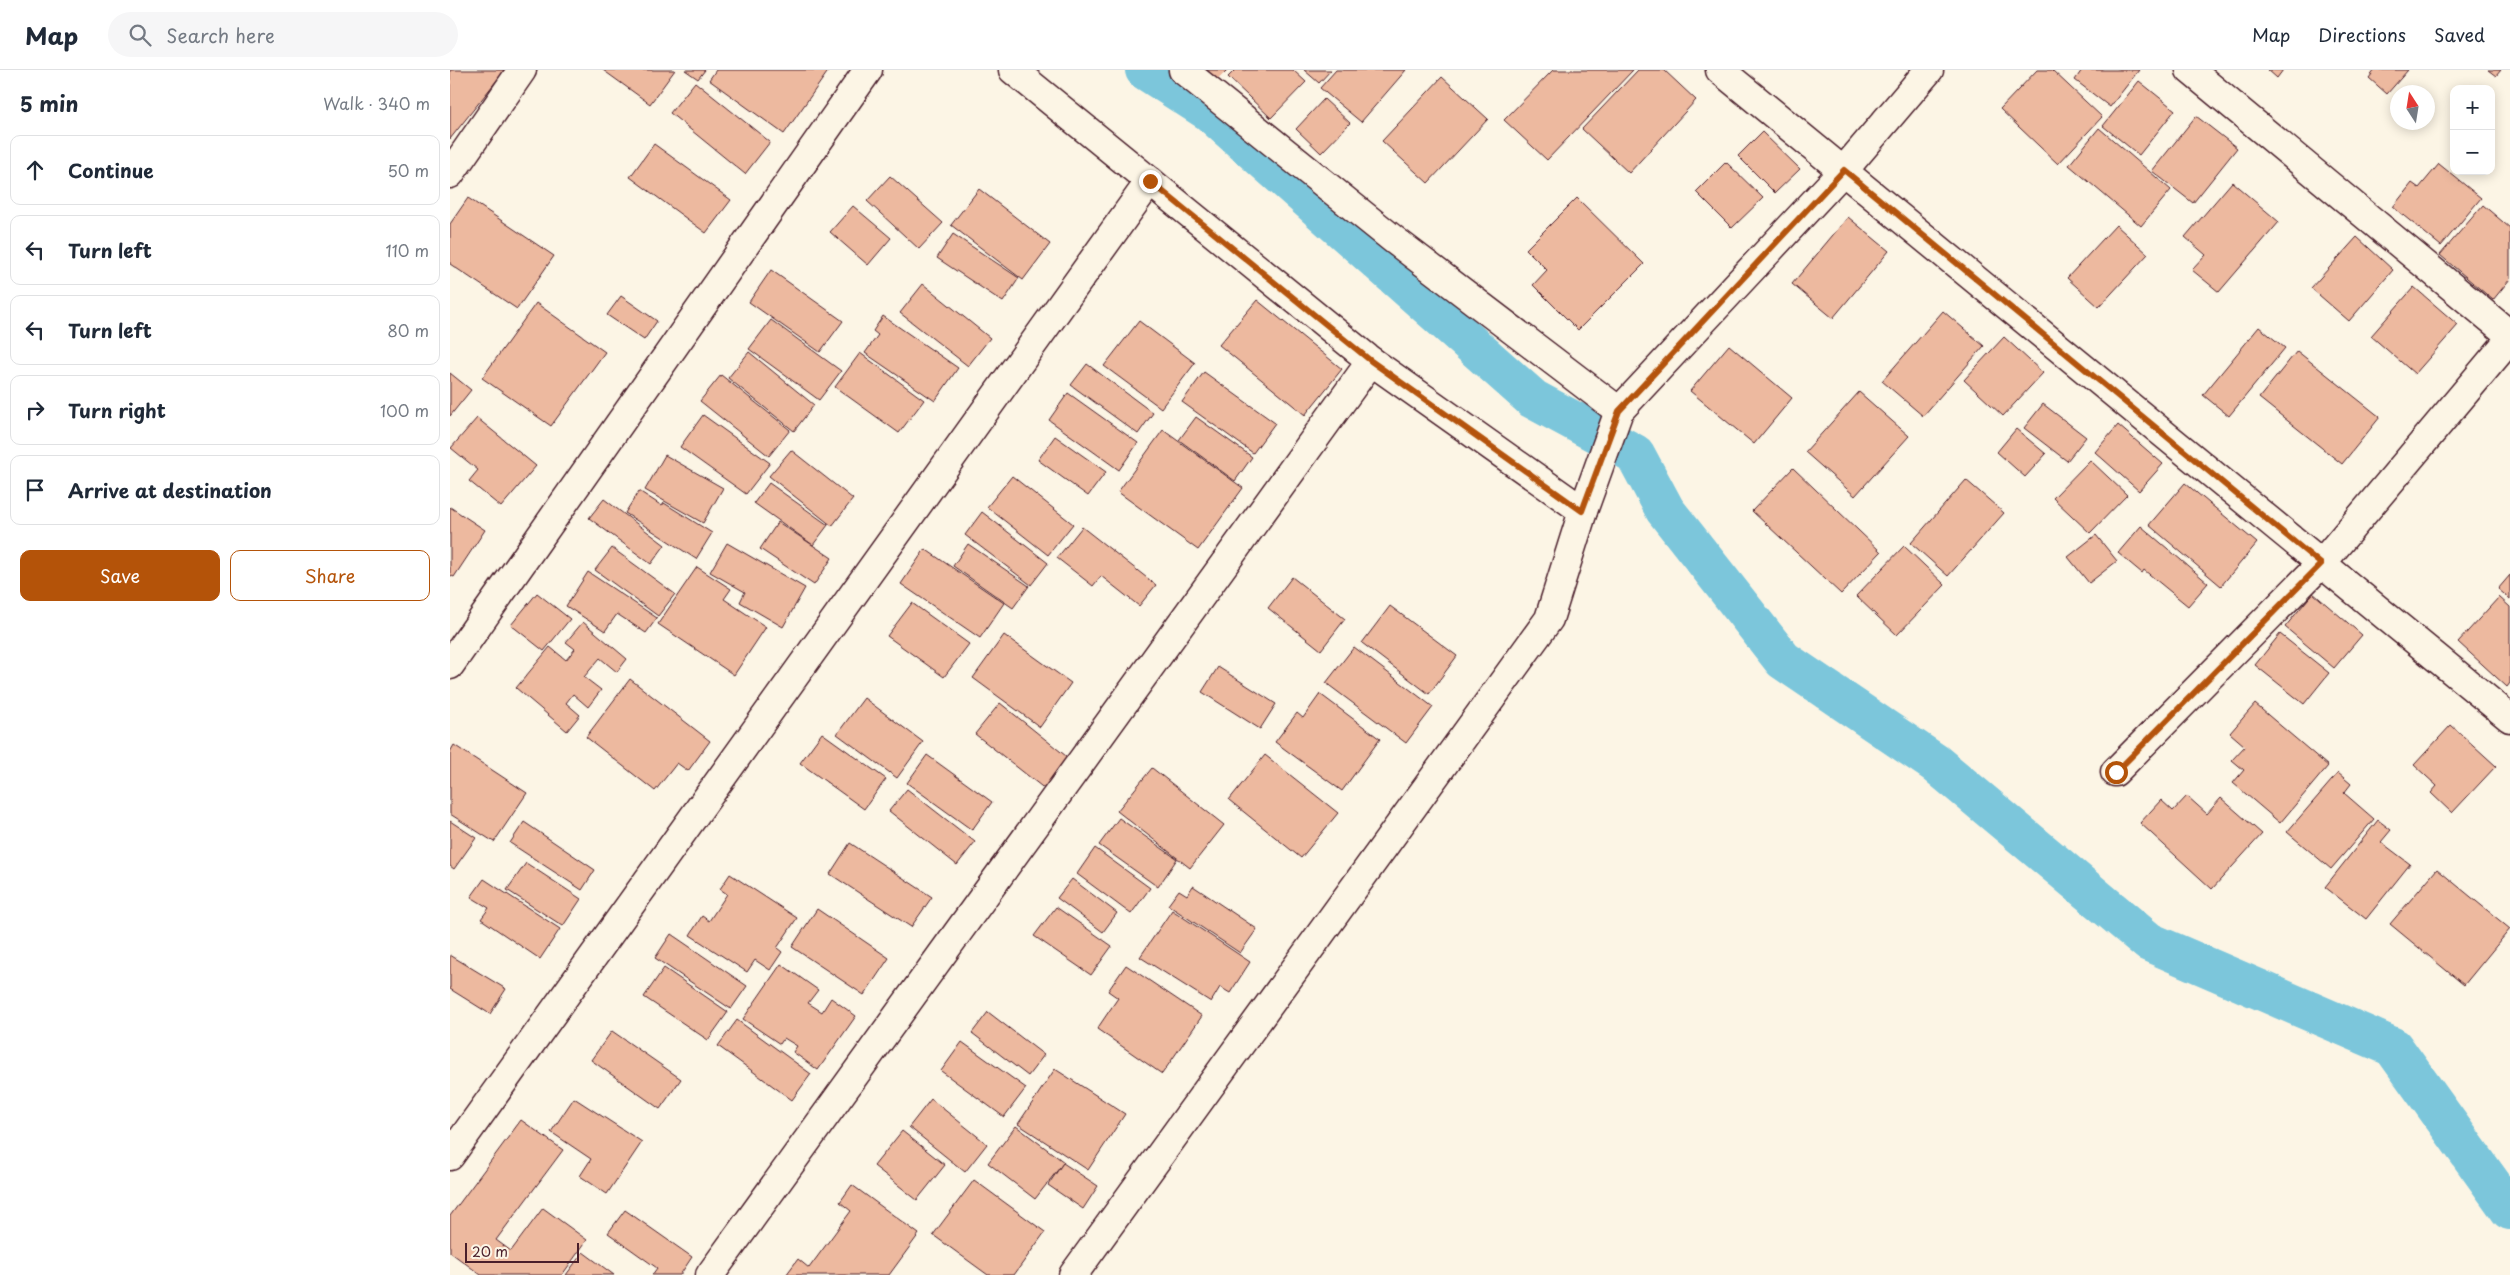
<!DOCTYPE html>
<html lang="en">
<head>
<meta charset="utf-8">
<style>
  :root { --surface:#fff; --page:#f6f6f7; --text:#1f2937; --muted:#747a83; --line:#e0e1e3; --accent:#b45309 }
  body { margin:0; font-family:"Playpen Sans",sans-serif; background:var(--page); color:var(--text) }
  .controls { position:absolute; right:15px; top:15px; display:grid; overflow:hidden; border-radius:10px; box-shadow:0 2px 12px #0003 }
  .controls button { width:45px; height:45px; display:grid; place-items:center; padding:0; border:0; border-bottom:1px solid var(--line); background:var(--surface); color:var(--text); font:25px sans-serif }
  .compass { position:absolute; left:1940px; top:15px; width:45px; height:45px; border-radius:50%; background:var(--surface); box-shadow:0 2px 12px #0003; rotate:348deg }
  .scale { position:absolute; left:15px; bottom:12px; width:114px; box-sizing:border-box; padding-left:5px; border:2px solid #4a1f2b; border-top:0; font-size:14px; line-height:18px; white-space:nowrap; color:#4a1f2b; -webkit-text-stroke:4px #fcf5e5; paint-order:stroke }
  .stop { position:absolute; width:15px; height:15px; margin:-11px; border:4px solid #b45309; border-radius:50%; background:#fff }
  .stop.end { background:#b45309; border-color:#fff; box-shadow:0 1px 5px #0008 }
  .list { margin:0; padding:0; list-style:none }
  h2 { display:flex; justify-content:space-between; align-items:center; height:65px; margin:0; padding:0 20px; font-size:21px }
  h2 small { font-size:16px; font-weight:400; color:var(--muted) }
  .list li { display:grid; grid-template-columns:32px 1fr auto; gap:15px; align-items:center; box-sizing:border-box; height:70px; margin:0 10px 10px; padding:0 10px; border:1px solid var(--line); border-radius:10px }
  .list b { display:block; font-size:19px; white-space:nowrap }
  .list em { font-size:16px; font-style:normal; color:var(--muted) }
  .actions { display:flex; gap:10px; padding:15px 20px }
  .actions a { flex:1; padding:11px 0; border:1px solid var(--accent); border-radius:10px; text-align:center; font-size:18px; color:var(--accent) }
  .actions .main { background:var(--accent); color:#fff }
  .icon { flex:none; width:28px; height:28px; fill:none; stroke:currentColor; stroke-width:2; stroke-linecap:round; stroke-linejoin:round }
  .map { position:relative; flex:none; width:2060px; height:1205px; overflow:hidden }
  header { display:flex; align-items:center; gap:30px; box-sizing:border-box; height:70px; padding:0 25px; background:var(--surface); border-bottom:1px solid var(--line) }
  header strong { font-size:24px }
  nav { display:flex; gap:28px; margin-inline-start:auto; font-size:18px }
  .search { width:350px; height:45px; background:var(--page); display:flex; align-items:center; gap:12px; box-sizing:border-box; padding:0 18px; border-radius:28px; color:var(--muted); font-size:19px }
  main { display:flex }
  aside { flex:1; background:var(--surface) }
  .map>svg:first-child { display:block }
</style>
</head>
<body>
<header>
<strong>Map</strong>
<div class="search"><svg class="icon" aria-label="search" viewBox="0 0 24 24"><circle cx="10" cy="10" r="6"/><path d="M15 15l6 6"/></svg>Search here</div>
<nav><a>Map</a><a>Directions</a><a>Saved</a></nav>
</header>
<main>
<aside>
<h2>5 min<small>Walk · 340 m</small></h2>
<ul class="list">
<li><svg class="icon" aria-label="ahead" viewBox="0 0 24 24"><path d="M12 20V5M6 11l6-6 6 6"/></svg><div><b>Continue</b></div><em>50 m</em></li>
<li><svg class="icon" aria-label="left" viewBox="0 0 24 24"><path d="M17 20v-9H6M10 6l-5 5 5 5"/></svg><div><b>Turn left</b></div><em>110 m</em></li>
<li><svg class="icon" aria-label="left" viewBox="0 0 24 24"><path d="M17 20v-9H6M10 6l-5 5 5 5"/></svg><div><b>Turn left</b></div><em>80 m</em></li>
<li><svg class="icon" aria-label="right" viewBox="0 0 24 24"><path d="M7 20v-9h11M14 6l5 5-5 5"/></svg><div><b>Turn right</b></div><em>100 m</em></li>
<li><svg class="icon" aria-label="arrive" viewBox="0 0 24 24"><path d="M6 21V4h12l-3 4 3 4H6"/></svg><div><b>Arrive at destination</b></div></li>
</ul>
<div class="actions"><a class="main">Save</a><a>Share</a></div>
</aside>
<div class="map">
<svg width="2060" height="1205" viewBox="0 0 2060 1205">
  <rect width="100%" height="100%" fill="#fcf5e5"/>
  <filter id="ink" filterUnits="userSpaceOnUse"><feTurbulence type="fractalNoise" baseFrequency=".02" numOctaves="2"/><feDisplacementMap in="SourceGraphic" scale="10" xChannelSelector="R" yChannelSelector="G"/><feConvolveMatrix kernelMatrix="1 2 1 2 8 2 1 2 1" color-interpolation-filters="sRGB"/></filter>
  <g filter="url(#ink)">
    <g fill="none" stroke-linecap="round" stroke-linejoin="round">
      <!-- canal -->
      <polyline stroke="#7bc6db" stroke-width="40" points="695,0 760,42 1083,329 1185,384 1215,440 1333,590 1485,693 1699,872 1943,977 2060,1140"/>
    </g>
    <!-- building -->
    <g fill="#edb99f" stroke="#4a1f2b">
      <polygon points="0,0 55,0 0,69"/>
      <polygon points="153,0 225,0 200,34"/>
      <polygon points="235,0 255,0 248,9"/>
      <polygon points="266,0 379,0 334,64 259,10"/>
      <polygon points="755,0 777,0 766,11"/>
      <polygon points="785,0 843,0 856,12 821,48 778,7"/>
      <polygon points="854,0 881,0 869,13"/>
      <polygon points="886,0 956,0 911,52 870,18"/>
      <polygon points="1103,0 1183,0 1097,90 1054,50"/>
      <polygon points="1188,0 1214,0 1246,30 1179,103 1132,59"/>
      <polygon points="1587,0 1602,0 1652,47 1608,94 1550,39"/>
      <polygon points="1632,0 1689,0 1660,37 1625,10"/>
      <polygon points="1818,0 1833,0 1827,8"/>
      <polygon points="1925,0 1958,0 1937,24 1919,8"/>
      <polygon points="2038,0 2051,0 2046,6"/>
      <polygon points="992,7 1038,49 978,113 932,71"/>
      <polygon points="1689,11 1725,40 1689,85 1653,56"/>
      <polygon points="245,12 320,72 295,104 220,43"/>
      <polygon points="874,29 900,53 871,83 846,59"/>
      <polygon points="1746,46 1787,78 1743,133 1702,101"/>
      <polygon points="1649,58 1721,120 1691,156 1619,95"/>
      <polygon points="1312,62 1350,99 1325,123 1288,86"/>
      <polygon points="204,74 281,130 256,163 180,107"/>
      <polygon points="1276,92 1313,128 1282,158 1246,122"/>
      <polygon points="1989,94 2031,128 1991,176 1943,137 1962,113 1969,118"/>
      <polygon points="440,106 493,153 469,179 417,131"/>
      <polygon points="1782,112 1829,152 1769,222 1742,200 1756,185 1735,167"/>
      <polygon points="529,119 600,174 573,210 501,155"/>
      <polygon points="18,128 104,186 67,239 0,194 0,154"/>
      <polygon points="1127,128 1194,194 1128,260 1083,215 1097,200 1076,179"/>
      <polygon points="2033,135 2060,158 2060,209 2043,230 1990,185"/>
      <polygon points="403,136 441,168 418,195 380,162"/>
      <polygon points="1398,147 1439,181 1383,248 1342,214"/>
      <polygon points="1666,155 1698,184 1649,237 1617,208"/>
      <polygon points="503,164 569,208 553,232 487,188"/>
      <polygon points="1907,167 1943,200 1899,251 1861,218"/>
      <polygon points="321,200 393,251 370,282 299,232"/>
      <polygon points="473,214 540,268 518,296 450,243"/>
      <polygon points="1964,217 2008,255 1965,304 1921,266"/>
      <polygon points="171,226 207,251 194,270 157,245"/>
      <polygon points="807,230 892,299 855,345 769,275"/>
      <polygon points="86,233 155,282 101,356 32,308"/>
      <polygon points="1493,241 1534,276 1473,346 1432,311"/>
      <polygon points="433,246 508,298 485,331 415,283 428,265 423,261"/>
      <polygon points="321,250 391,301 369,330 299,279"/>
      <polygon points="689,251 745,293 711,338 654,296"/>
      <polygon points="1809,257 1835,278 1779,346 1753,325"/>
      <polygon points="1554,267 1593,303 1553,346 1514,310"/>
      <polygon points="1279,275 1342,328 1304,374 1240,321"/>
      <polygon points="1847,281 1930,347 1892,394 1809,328"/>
      <polygon points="299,282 364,335 344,361 278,308"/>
      <polygon points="410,283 474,330 449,363 385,317"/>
      <polygon points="637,294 703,343 688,364 621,315"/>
      <polygon points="754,302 825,353 803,383 732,332"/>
      <polygon points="0,303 21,320 0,346"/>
      <polygon points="271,305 340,360 319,386 250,331"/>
      <polygon points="1409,322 1459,366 1405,426 1355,382"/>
      <polygon points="618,323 688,373 669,400 599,350"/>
      <polygon points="1593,334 1636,367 1617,391 1574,358"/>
      <polygon points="253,345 320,393 296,424 230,377"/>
      <polygon points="746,347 802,387 785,411 729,370"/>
      <polygon points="27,348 86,396 51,437 19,411 28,400 1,378"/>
      <polygon points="1668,355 1713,394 1689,421 1645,382"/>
      <polygon points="1566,359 1596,384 1575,407 1547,382"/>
      <polygon points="713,360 793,418 748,480 668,422"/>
      <polygon points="605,366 656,402 638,426 588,390"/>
      <polygon points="341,380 403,429 382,456 319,406"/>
      <polygon points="215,385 273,418 253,453 195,420"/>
      <polygon points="1640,390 1677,425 1640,463 1603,428"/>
      <polygon points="1343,398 1431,482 1391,524 1302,441"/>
      <polygon points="562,406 623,454 598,485 537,437"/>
      <polygon points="1516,410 1554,443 1498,506 1461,473"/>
      <polygon points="319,413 378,455 363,475 304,433"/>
      <polygon points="1735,413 1807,473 1771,516 1699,455"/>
      <polygon points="189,421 212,436 214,433 262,463 246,489 175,443"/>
      <polygon points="154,429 215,475 201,494 139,448"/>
      <polygon points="0,437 35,460 4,507 0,505"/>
      <polygon points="532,442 598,493 581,515 515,465"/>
      <polygon points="328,452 382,488 364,515 310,479"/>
      <polygon points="1691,456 1758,513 1738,536 1694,500 1692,503 1668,483"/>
      <polygon points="632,457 706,515 689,536 651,506 643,516 607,488"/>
      <polygon points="1646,465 1667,491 1639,513 1618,487"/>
      <polygon points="277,473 355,518 333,557 290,532 295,522 260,502"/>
      <polygon points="518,474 579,516 563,538 503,496"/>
      <polygon points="1454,476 1495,515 1447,565 1406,526"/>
      <polygon points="162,478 225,524 208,546 145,500"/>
      <polygon points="475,479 554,533 530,568 451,514"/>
      <polygon points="247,497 281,519 274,529 316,557 284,605 208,554"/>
      <polygon points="138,502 207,548 196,563 167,544 155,561 116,536"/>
      <polygon points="2060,505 2060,529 2048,519"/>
      <polygon points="842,507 895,549 871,580 818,538"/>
      <polygon points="87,523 120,549 94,581 61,555"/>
      <polygon points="1863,523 1912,565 1884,598 1835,557"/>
      <polygon points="2049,527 2060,537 2060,613 2057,617 2008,572"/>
      <polygon points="462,533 519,574 494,607 437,566"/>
      <polygon points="940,536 1007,586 979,624 912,573"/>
      <polygon points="133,552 177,589 167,602 150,588 134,607 151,620 138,637 123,624 116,633 130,645 117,661 66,618 100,577 116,590 125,579 116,572"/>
      <polygon points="1830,564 1879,603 1854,634 1805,595"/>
      <polygon points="554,565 621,613 590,657 523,608"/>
      <polygon points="904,577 983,637 956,673 876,613"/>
      <polygon points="768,597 826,634 810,659 752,622"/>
      <polygon points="180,609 260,671 238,701 227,693 205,721 136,667"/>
      <polygon points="870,624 930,669 892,721 825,672 847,643 853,648"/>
      <polygon points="414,628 473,672 447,708 387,664"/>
      <polygon points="550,633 621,690 596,720 525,664"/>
      <polygon points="1805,634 1878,696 1830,753 1783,713 1794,700 1782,690 1795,676 1780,663"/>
      <polygon points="2001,655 2046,696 2002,743 1981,723 1987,716 1964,695"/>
      <polygon points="372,663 436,709 414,739 350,693"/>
      <polygon points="4,675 77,723 44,772 0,744 0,682"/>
      <polygon points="477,685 542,732 522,760 457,713"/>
      <polygon points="815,685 888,743 851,788 779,730"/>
      <polygon points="702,698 774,755 740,798 667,741"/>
      <polygon points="1888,703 1901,714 1894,723 1924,749 1881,799 1837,762"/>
      <polygon points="457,719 525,772 507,795 439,741"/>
      <polygon points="1737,726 1757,744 1771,728 1812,764 1762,819 1690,753 1711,730 1723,741"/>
      <polygon points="669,748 727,789 708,817 649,775"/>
      <polygon points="1928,750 1941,760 1931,772 1960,794 1916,849 1875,817"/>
      <polygon points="0,751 26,768 4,799 0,796"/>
      <polygon points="74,752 145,800 132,820 60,773"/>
      <polygon points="400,773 482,827 461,857 380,804"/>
      <polygon points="645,778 700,818 681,844 627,804"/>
      <polygon points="76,793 131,829 113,856 57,820"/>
      <polygon points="1987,799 2060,859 2014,915 1940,854"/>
      <polygon points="280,804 347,848 327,878 332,882 320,900 305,890 297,902 240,865 252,846 259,851 277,824 270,819"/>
      <polygon points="34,809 110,859 90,889 31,849 39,838 21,827"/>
      <polygon points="622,809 667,843 653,862 607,828"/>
      <polygon points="743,816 807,859 790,883 718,835 729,820 737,825"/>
      <polygon points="606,837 662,876 641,905 584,866"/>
      <polygon points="367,839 439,888 414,925 342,877"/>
      <polygon points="722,840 800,892 780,923 770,917 761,932 690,887"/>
      <polygon points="221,864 297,916 281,939 205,888"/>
      <polygon points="0,885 56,919 40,944 0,919"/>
      <polygon points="331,894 368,920 358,933 372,942 381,928 406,946 368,1000 343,982 347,976 334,968 330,974 293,949"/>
      <polygon points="676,895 752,946 712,1004 647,959 668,928 658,921"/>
      <polygon points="214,898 278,942 258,970 194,927"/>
      <polygon points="538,942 594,985 578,1006 522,963"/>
      <polygon points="287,950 361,1004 342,1030 268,976"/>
      <polygon points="162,961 231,1009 210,1039 141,990"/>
      <polygon points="512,972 576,1018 554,1047 491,1001"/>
      <polygon points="605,999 675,1044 638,1100 568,1054"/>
      <polygon points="124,1028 192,1072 157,1124 130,1106 141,1089 101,1062"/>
      <polygon points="481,1029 537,1074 515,1102 459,1057"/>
      <polygon points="71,1050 113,1080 46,1170 61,1181 93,1138 137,1170 112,1205 31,1205 0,1182 0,1146"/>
      <polygon points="566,1056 614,1092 585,1129 538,1093"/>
      <polygon points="452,1061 495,1095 467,1130 424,1096"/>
      <polygon points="613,1093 648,1116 633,1139 598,1115"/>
      <polygon points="524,1110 595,1162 564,1205 538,1205 483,1165"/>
      <polygon points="402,1115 469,1164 439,1205 336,1205 348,1189 359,1198 401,1141 390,1132"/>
      <polygon points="175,1140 242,1187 230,1205 202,1205 207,1198 158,1163"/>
      <polygon points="133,1182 164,1205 116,1205"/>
    </g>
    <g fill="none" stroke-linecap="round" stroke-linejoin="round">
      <defs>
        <g id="minor">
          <polyline points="563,0 921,291 1133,441"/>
          <polyline points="733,0 943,169 1169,341"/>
          <polyline points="1270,0 2060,648"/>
          <polyline points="1740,0 2060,265"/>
          <polyline points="0,104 72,0"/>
          <polyline points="0,595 418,0"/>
          <polyline points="1665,702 1871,494 2060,269"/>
          <polyline points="0,1086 700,111"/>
          <polyline points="260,1205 921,291"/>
          <polyline points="623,1205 1099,549 1133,441 1169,341 1394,100 1479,0"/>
        </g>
      </defs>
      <!-- minor casing -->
      <use href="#minor" stroke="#4a1f2b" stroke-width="31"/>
      <!-- minor -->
      <use href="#minor" stroke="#fcf5e5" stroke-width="28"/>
    </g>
  </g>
  <g fill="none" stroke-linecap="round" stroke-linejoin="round" filter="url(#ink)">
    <!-- route -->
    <polyline stroke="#b45309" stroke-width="6" points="700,111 921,291 1132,441 1169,341 1394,100 1871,494 1666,702"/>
  </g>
</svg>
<div class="controls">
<button>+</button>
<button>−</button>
</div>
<svg class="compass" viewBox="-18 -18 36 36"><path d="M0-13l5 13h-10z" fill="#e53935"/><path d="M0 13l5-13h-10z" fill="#747a83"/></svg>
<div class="scale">20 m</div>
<div class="stop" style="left:1666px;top:702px"></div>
<div class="stop end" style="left:700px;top:111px"></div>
</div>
</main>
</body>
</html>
